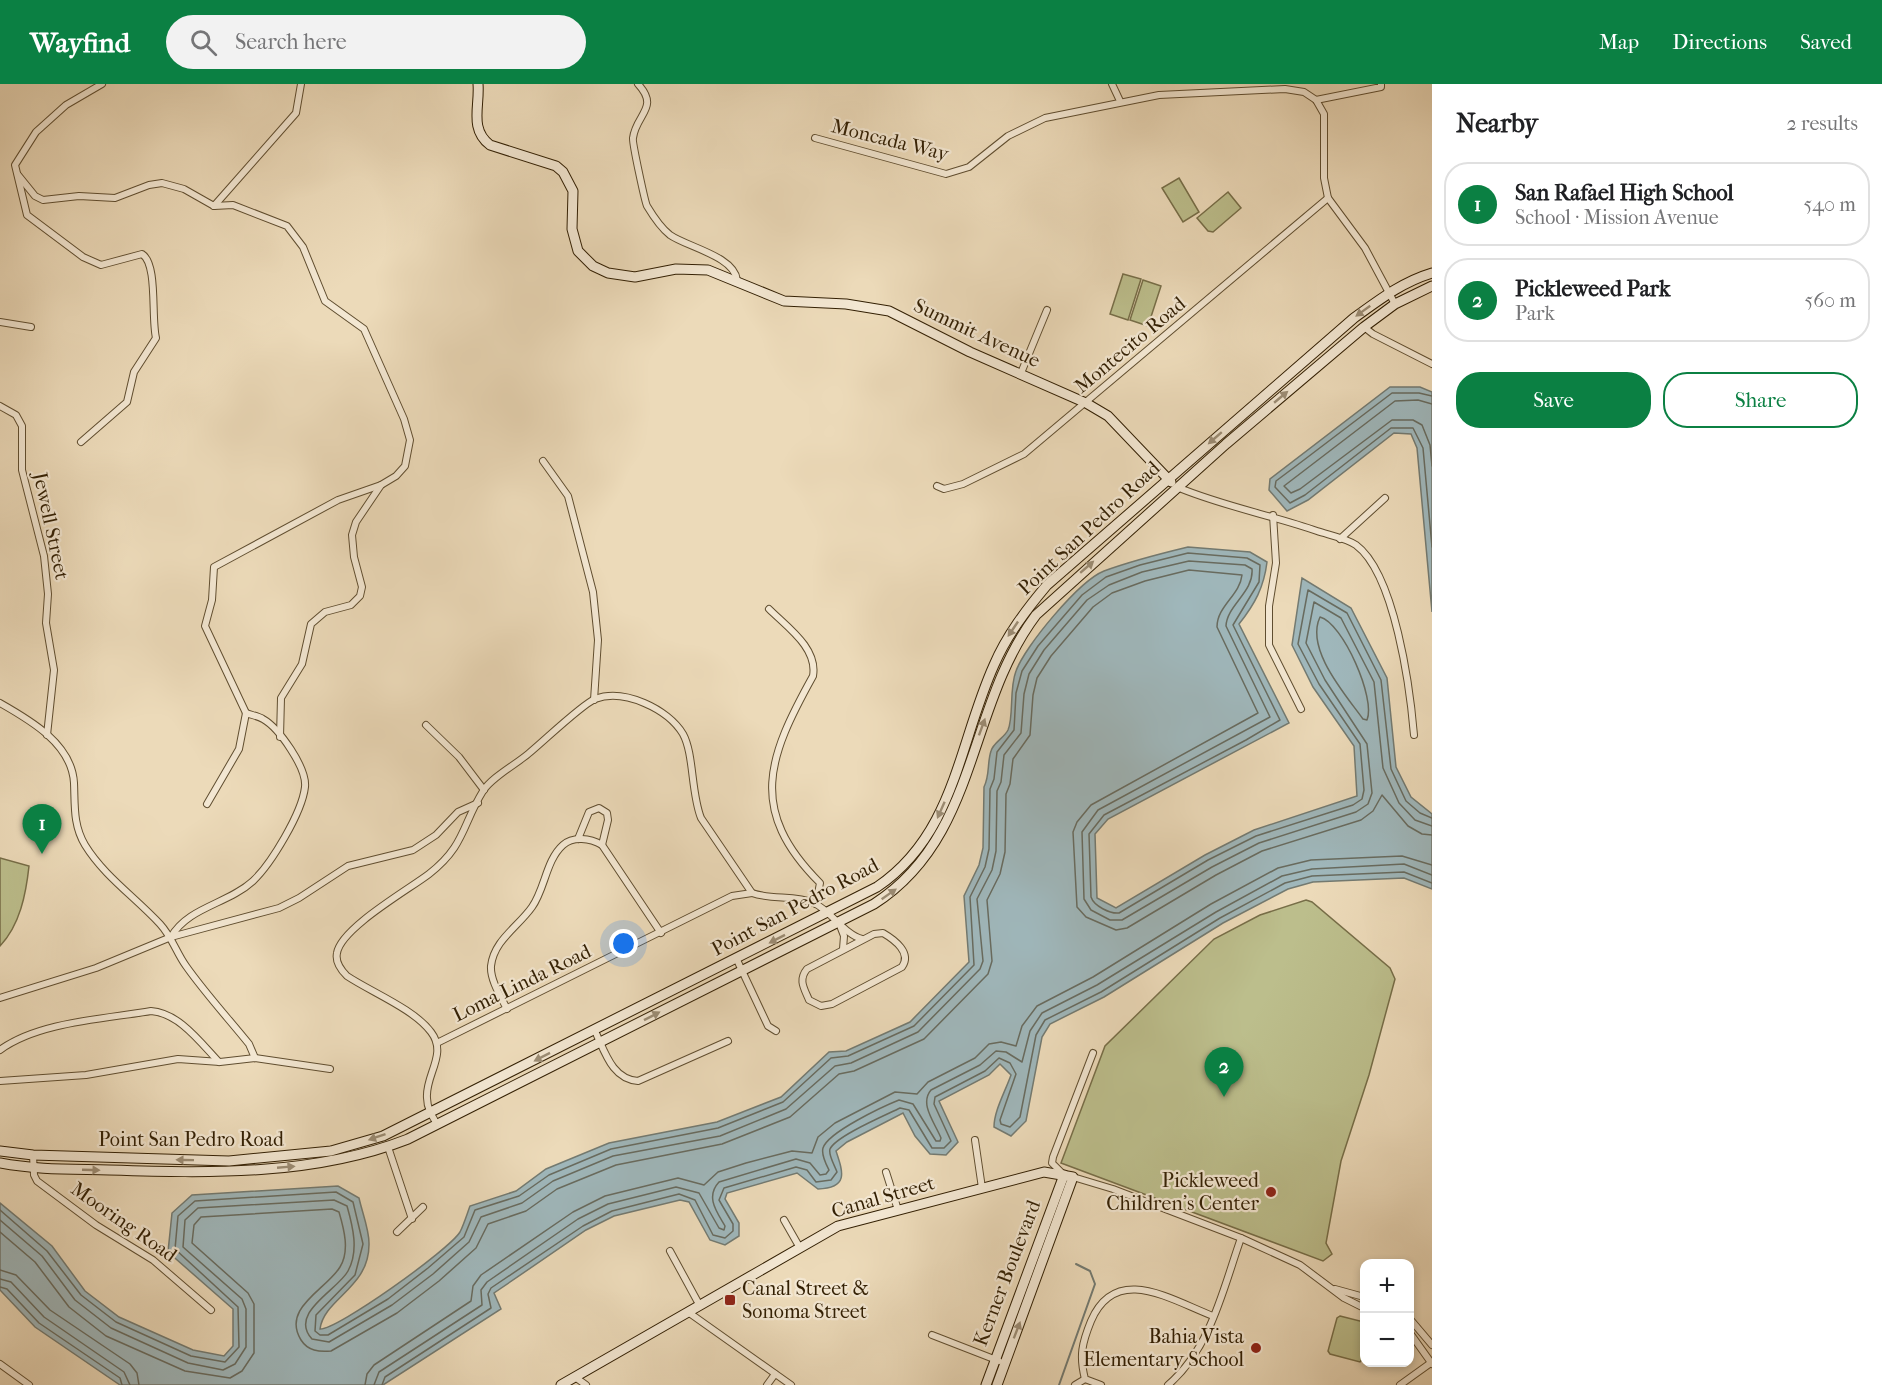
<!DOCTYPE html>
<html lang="en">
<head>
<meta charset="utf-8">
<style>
  :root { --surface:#fff; --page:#f2f2f2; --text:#202124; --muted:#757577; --line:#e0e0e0; --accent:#0b8043 }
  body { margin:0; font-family:"IM FELL French Canon",serif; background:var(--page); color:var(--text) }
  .controls { position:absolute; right:18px; bottom:18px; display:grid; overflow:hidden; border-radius:12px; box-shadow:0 3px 9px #0003 }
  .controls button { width:54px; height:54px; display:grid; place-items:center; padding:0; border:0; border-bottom:2px solid var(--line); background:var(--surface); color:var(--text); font:30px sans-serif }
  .you { position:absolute; left:624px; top:860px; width:21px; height:21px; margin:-15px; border:4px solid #fff; border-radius:50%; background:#1a73e8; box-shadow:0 0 0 9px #1a73e833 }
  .badge { display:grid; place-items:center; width:39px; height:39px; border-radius:50%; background:var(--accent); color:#fff; font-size:20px; font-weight:700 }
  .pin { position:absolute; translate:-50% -50px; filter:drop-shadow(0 2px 3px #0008) }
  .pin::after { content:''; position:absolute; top:32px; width:21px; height:18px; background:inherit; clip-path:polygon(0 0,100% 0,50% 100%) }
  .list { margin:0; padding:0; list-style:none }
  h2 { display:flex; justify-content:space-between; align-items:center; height:78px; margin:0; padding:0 24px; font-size:26px }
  h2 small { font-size:20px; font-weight:400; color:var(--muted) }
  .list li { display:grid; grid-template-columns:39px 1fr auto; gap:18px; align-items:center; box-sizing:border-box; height:84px; margin:0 12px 12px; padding:0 12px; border:2px solid var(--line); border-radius:24px }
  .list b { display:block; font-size:22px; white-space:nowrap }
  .list p { margin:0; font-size:20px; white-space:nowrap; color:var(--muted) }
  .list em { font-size:20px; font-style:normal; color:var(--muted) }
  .actions { display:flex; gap:12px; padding:18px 24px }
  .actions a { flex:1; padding:14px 0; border:2px solid var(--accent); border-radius:24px; text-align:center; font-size:21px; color:var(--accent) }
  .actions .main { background:var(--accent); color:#fff }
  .icon { flex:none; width:33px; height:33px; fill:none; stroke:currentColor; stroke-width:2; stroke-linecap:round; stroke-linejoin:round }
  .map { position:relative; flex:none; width:1432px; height:1301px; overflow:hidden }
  header { display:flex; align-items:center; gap:36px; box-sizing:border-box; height:84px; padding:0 30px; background:var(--accent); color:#fff }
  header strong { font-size:28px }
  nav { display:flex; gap:33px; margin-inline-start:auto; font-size:21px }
  .search { width:420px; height:54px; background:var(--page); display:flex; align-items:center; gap:15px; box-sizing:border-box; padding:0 21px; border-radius:33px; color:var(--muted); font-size:22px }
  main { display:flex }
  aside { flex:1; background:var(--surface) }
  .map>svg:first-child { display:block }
</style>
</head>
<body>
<header>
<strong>Wayfind</strong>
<div class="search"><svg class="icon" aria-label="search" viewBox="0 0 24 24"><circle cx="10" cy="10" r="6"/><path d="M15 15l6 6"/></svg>Search here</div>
<nav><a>Map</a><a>Directions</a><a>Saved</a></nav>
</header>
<main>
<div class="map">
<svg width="1432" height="1301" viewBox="0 0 1432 1301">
  <rect width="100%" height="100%" fill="#ecdab9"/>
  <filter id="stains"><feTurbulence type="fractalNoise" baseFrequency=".00333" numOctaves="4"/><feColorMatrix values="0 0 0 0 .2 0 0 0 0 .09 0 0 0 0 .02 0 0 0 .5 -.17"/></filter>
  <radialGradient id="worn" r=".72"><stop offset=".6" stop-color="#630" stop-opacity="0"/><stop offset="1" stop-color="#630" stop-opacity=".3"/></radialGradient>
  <!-- green -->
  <g fill="#bcbe8c" stroke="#776e48" stroke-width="1.5">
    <polygon points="1179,94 1199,128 1183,138 1162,104"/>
    <polygon points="1228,108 1241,124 1213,148 1208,147 1197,134"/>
    <polygon points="1123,190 1141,195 1128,236 1110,230"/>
    <polygon points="1143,196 1161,202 1148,242 1130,236"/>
    <path d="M 0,774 L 29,782 C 26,810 20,841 0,862 Z"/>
    <polygon points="1306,816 1312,818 1390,884 1395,895 1369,991 1341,1077 1326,1159 1332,1170 1323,1177 1061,1079 1105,962 1214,855 1260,831"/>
    <polygon points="1340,1232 1364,1238 1364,1273 1360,1278 1330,1270 1328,1267 1337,1234"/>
  </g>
  <!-- water -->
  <g fill="#9fb7bb" stroke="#737a71" stroke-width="1.5">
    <polygon points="1390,303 1420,303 1432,308 1432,528 1417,364 1411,350 1394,349 1308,416 1287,427 1269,406 1270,395"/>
    <path d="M 1188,463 L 1250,468 L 1267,478 C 1264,503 1255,520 1239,540 L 1289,639 L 1108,735 L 1095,750 L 1097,814 L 1116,824 L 1205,771 L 1254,746 L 1357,712 L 1354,662 L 1313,603 L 1292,561 L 1302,494 L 1351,524 L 1387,594 L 1396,683 L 1411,713 L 1432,730 L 1432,805 L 1404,794 L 1313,798 L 1288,805 L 1223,839 L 1104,913 L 1050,940 L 1042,953 L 1026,1037 L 1011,1052 L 994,1043 C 994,1027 1005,1008 1011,991 L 1000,980 L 989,991 L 939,1017 L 958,1058 L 946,1071 L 930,1070 L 915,1052 L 903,1029 L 847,1058 L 836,1067 C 843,1088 849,1104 818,1105 L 797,1089 L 727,1109 L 725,1115 L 739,1139 L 739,1152 L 725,1161 L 710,1156 L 689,1118 L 680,1116 L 614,1132 L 586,1146 L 494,1209 L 501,1225 L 383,1301 L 120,1301 L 35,1243 L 0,1206 L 0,1119 L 52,1162 L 85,1207 L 119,1233 L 193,1266 L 224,1272 L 233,1262 L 233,1225 L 168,1168 L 172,1129 L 192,1111 L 338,1102 L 359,1114 C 362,1128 369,1145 369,1159 C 370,1204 324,1214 320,1245 C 337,1246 449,1166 460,1148 C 464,1140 467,1130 470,1122 L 516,1107 L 546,1085 L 609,1059 L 717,1038 L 781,1013 L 829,968 L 846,967 L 910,938 L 969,878 L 964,812 L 979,781 L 983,764 L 984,703 C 990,691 987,679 991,667 C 993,659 1004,654 1008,646 C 1014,632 1009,605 1016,587 C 1025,562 1079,497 1104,487 C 1131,477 1159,470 1188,463 Z"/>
  </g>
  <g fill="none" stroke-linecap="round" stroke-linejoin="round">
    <!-- shore -->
    <g stroke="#686b5f" stroke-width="1.5">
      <polyline points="1432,312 1419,309 1392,309 1296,382 1276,397 1275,403 1290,419 1305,411 1391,344 1413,344 1423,364 1432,463"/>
      <polyline points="1432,320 1418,316 1395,317 1284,402 1291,409 1300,405 1392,336 1413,336 1422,341 1430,361 1432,382"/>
      <path d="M 1320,533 C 1343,539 1376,615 1367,636 L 1363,635 C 1345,610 1305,565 1320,533 Z"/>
      <path d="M 0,1126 L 47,1167 L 81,1211 L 116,1238 L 191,1272 L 225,1278 L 239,1263 L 238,1223 L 175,1165 L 178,1132 L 195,1117 L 336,1108 L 353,1118 L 363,1160 L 355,1191 L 316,1231 L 315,1247 L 320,1251 L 328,1251 L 388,1215 L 428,1184 L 464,1153 L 475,1126 L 519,1112 L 549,1091 L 611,1065 L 718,1044 L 783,1018 L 831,974 L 848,972 L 914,942 L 974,881 L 970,813 L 985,783 L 989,765 L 990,705 L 994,695 L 997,668 L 1014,646 L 1016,609 L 1022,587 L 1038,562 L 1082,511 L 1106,493 L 1140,481 L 1188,469 L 1247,474 L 1260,481 L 1259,498 L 1233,541 L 1280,636 L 1246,656 L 1104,731 L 1089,750 L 1091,813 C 1094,822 1110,830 1119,829 L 1208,776 L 1256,752 L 1353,721 L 1362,715 L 1364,706 L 1360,660 L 1319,600 L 1298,560 L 1308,506 L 1347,529 L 1381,596 L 1391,685 L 1406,717 L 1420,729 L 1432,734"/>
      <path d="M 0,1136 L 42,1172 L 75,1216 L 111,1244 L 188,1279 L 223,1286 L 235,1280 L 246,1263 L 246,1225 L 242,1215 L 183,1163 L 185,1136 L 198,1124 L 334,1116 L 347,1122 C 353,1143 359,1167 348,1187 C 338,1206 288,1229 312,1255 L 329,1258 L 392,1221 L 433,1190 L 469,1158 L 481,1133 L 522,1119 L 553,1097 L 613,1072 L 720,1052 L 786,1025 L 835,982 L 851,979 L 918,948 L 980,885 L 983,877 L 977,815 L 992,786 L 996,767 L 997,707 L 1001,698 L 1004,671 L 1021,649 L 1024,610 L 1029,590 L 1044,566 L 1087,516 L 1109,501 L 1142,488 L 1189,477 L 1245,481 L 1252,485 C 1254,508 1227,521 1226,542 L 1270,633 L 1098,726 L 1082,748 L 1084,815 L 1091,826 L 1110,836 L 1122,836 L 1212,783 L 1259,759 L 1356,728 L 1368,720 L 1372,709 L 1367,660 L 1325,596 L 1306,559 L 1314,518 L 1341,534 L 1374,598 L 1383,684 L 1399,719 L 1415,736 L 1432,742"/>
      <path d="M 0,1148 L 35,1178 L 69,1223 L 106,1252 L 185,1287 L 230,1294 L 242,1287 L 254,1269 L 254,1220 L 248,1209 L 192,1159 L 194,1141 L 201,1133 L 332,1125 L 339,1128 C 344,1145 350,1167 340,1183 C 327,1205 281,1224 301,1256 C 308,1267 319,1268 331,1267 L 397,1229 L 439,1197 L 476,1164 L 488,1140 L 526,1127 L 557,1105 L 616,1081 L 722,1060 L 790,1033 L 839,990 L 854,987 L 924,955 L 988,890 L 992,877 L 987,816 L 1000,790 L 1005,768 L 1006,710 L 1010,700 L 1013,675 L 1030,651 L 1033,611 L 1037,594 L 1051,572 L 1093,523 L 1112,509 L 1145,497 L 1189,486 L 1242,491 C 1240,511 1217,522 1217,543 L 1258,629 L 1091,721 L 1077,738 L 1073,748 L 1077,823 L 1086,833 L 1116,846 L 1127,844 L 1216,791 L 1262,767 L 1361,736 L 1373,727 L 1382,711 L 1408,742 L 1422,750 L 1432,751"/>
      <polyline points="0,1186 16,1191 50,1226 130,1280 137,1289 139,1301"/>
      <polyline points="0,1195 11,1198 44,1233 124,1288 130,1301"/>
      <polyline points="0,1203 7,1205 39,1239 120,1294 122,1301"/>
      <polyline points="365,1301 367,1290 374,1281 471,1217 473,1202 481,1191 573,1128 605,1112 678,1094 704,1101 718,1088 746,1079 792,1067 812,1069 818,1053 835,1039 895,1008 917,1010 928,998 975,974 989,960 1001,958 1016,962 1022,942 1037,922 1093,893 1211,820 1278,784 1311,776 1402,772 1432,781"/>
      <path d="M 374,1301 L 379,1288 L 482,1221 L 481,1206 L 487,1198 L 578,1135 L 608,1120 L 676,1103 L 699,1109 L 719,1144 L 724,1146 L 725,1142 C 717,1128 705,1113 719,1098 L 796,1075 L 810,1079 L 820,1091 L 826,1090 L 829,1086 C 826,1080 821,1071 823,1064 C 828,1048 884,1022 899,1016 L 913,1020 L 936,1057 L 940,1057 L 941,1054 C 935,1039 919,1020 931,1006 L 980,981 L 996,967 L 1006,968 L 1022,978 L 1030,947 L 1042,929 L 1097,901 L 1216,828 L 1282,792 L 1312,785 L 1404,780 L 1432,791"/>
      <path d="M 382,1301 L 385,1293 L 491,1224 L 488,1210 L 491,1204 L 583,1142 L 612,1127 L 679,1110 L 695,1116 L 713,1151 L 725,1154 L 733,1147 L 733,1140 L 719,1116 L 724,1104 L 796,1083 L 807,1086 L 816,1098 L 831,1096 L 837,1088 C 835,1082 828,1071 830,1065 C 836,1052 886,1031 900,1024 L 909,1026 L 932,1064 L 944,1064 L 951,1057 L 934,1020 L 935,1013 L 985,987 L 999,974 L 1010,979 L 1016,990 L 1000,1036 L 1001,1040 L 1010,1043 L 1020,1033 L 1036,951 L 1045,936 L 1101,908 L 1220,834 L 1285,799 L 1312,792 L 1404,788 L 1432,799"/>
    </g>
    <!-- stream -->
    <polyline stroke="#737a71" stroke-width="2" points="1059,1301 1095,1200 1090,1187 1076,1180"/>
    <defs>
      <g id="street">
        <path d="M 638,0 C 660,24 636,30 633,54 C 632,58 645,118 647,122 C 653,132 661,144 670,151 C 687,163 734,172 737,196"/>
        <polyline points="1112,0 1120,17"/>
        <polyline points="1316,16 1381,3 1381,0"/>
        <polyline points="815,54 946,90 969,83 1008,52 1045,34 1159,11 1285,5 1304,8 1316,16 1324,30 1324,94 1328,114 1365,164 1395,220"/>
        <polyline points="18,91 35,112 43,116 79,112 115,114 149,101 162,99 184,105 214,122 296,29 301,0"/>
        <polyline points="214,122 233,121 287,142 303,163 325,217 364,245 404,335 410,356 405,382 396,392 381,401 356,438 352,451 354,473 362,503 360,512 351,521 325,528 311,540 302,580 281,614 280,653"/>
        <polyline points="0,238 31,243"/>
        <polyline points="1364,243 1373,250 1432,280"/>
        <polyline points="1021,289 1047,226"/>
        <polyline points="0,322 16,331 22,342 22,386 44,472 48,510 46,539 54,586 47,651"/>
        <path d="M 81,358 L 127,318 L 134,288 L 156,254 C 151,233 158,180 142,170 L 101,181 L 83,173 L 27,131 L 15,81 L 36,48 L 66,21 L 102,0"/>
        <polyline points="543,377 568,412 593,508 598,556 594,616"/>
        <polyline points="937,402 944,405 963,400 1024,370 1328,114"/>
        <path d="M 1177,403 C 1222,422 1271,431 1317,447 C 1329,451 1346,454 1356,461 C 1395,490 1410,604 1414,651"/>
        <polyline points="1273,431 1276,479 1269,522 1269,561 1301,625"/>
        <polyline points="1340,455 1385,414"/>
        <path d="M 769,525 C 787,543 818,564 813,592 C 768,673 747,726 820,799 L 816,820"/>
        <path d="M 0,619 C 30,636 72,660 74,699 C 75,721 73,741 85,761 C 104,792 135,813 160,840 C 172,853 176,868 186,882 C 205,909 228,934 249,960 L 255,974"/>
        <polyline points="246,629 205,542 212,516 214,483 338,416 381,401"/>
        <polyline points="426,641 459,673 484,706"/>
        <polyline points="207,720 239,665 246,629"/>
        <polyline points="578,755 589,728 599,724 607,729 608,736 602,761"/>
        <polyline points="839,839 844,852 843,865"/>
        <path d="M 883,849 C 895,856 912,869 902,883 L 832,920 L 821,922 L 809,916 C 804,904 798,896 807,885 L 874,850 Z"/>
        <path d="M 171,853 C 188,823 228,820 253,797 C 271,780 302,729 305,703 C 307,684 279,644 263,635 C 258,632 251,631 246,629"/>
        <polyline points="737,876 768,942 776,947"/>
        <polyline points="0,914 96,884 171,853 279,824 299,814 348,782 413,766 436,751 458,728 478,719"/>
        <path d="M 507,925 C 501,913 490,896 491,882 C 494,856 518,843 532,823 C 545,805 546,776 563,761 C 573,752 590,754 602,761 L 661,849"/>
        <path d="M 595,947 C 605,968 612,995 638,997 L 728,957"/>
        <polyline points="437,959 732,812 752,809"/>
        <path d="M 0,966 C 38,938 104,935 151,927 C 179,929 200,958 219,978"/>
        <polyline points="0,997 86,991 178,975 220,978 255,974 330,985"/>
        <path d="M 437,1040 C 432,1032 427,1024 427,1014 C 425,991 448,970 431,948 C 414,925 371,908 347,892 C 341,886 335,878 337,869 C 341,844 408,806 429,790 C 465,762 462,741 483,707 C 492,693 515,681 528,670 C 543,658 581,621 595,615 C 624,604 668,625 683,650 C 694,670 691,709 701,734 L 752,809 C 772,816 795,811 814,819 C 831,827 845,851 862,855"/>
        <polyline points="975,1056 982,1104"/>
        <polyline points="388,1063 412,1135"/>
        <polyline points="33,1071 34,1091 37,1097 96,1141 153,1176 211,1226"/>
        <polyline points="886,1088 898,1126"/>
        <polyline points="1064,1091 1052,1079 1053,1073 1093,969"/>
        <polyline points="1073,1093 1113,1105 1241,1154 1300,1181 1344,1214 1364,1224"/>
        <polyline points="784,1136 800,1164"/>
        <polyline points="397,1148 423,1123"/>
        <polyline points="670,1167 700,1222"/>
        <polyline points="1335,1205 1364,1213"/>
        <polyline points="688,1228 791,1301"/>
        <polyline points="1410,1235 1432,1261"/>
        <polyline points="1410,1249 1432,1280"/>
        <polyline points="932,1251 999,1277"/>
        <polyline points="0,1280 29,1301"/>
        <polyline points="575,1293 586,1301"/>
        <polyline points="767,1301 775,1290"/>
        <polyline points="1075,1301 1085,1295"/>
        <path d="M 1101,1301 L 1085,1295 C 1079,1272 1082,1259 1091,1237 C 1116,1179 1171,1216 1213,1232"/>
        <path d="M 1168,1301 C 1211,1264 1223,1205 1241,1154"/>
        <polyline points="1400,1301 1432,1278"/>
      </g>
      <g id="secondary">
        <path d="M 478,0 C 480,22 469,45 490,61 L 556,82 L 563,88 L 573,107 L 572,145 L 578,167 L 593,182 L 608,189 L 635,193 L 676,185 L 708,186 L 784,217 L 846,220 L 889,227 L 970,268 L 1086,319 L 1108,332 L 1171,398"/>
        <path d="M 0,1067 L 33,1071 L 229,1077 L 331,1067 L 383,1052 L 877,803 C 955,750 958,661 994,581 C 1007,551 1026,526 1047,501 L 1354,234 C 1379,216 1402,198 1432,189"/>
        <path d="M 0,1079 C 36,1086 73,1085 109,1086 C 210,1089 313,1092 408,1055 L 874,820 C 979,753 966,624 1036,531 L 1226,360 L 1364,243 L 1395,220 L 1432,202"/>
        <polyline points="561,1301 838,1142 1044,1088 1073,1093 997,1301"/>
        <polyline points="986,1301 1064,1091"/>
      </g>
    </defs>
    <!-- street casing -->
    <use href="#street" stroke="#604e30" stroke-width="8"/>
    <!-- secondary casing -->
    <use href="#secondary" stroke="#321f03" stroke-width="11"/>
    <!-- street -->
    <use href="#street" stroke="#f3e7d2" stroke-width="6"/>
    <!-- secondary -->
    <use href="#secondary" stroke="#f3e7d2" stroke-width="9"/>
  </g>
  <!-- one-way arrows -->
  <defs><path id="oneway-solid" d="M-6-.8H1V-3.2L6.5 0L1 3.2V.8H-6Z" transform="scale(1.5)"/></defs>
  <g fill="#9c8d75">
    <use href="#oneway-solid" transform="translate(1363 227) rotate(144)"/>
    <use href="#oneway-solid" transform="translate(1281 313) rotate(-40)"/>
    <use href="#oneway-solid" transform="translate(1215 354) rotate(139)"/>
    <use href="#oneway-solid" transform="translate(1087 483) rotate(-41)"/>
    <use href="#oneway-solid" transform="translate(1013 545) rotate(124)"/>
    <use href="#oneway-solid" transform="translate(982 643) rotate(-70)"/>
    <use href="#oneway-solid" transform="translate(941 726) rotate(114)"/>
    <use href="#oneway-solid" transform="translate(889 810) rotate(-35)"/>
    <use href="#oneway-solid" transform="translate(777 855) rotate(153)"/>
    <use href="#oneway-solid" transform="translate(652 932) rotate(-27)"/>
    <use href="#oneway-solid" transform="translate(542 973) rotate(153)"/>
    <use href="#oneway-solid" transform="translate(377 1053) rotate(161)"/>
    <use href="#oneway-solid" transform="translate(185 1076) rotate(-179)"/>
    <use href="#oneway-solid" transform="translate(286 1083) rotate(-5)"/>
    <use href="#oneway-solid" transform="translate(91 1086) rotate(2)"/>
    <use href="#oneway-solid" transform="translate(1017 1246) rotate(-69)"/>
  </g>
  <!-- markers -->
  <g fill="#8f2418" stroke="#f3e7d2" stroke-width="2">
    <circle cx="1271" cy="1108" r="6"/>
    <rect x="724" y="1210" width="12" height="12" rx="3"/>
    <circle cx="1256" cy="1264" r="6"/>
  </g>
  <g text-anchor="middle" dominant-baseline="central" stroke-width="4.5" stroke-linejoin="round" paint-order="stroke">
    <!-- street labels -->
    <g font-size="20" fill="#321f03" stroke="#f3e7d2">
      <text transform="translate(890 56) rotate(14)">Moncada Way</text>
      <text transform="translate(977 249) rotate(25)">Summit Avenue</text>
      <text transform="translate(1130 261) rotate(-40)">Montecito Road</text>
      <text transform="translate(51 442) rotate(78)">Jewell Street</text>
      <text transform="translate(1089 444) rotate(-43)">Point San Pedro Road</text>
      <text transform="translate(795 823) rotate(-28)">Point San Pedro Road</text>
      <text transform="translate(522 899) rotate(-26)">Loma Linda Road</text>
      <text x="191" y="1055">Point San Pedro Road</text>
      <text transform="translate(883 1113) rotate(-16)">Canal Street</text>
      <text transform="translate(124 1138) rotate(35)">Mooring Road</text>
      <text transform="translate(1007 1189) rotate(-69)">Kerner Boulevard</text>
    </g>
    <!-- poi labels -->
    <g font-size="20" fill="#321f03" stroke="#f3e7d2" text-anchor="end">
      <text x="1259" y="1096">Pickleweed<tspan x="1259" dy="23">Children's Center</tspan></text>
      <text x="742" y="1204" text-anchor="start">Canal Street &amp;<tspan x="742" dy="23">Sonoma Street</tspan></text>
      <text x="1244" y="1252">Bahia Vista<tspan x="1244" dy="23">Elementary School</tspan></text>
    </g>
  </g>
  <rect width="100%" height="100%" filter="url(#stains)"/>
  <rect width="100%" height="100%" fill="url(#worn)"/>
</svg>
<div class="controls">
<button>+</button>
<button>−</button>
</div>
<div class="you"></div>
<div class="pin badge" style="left:42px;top:770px">1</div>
<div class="pin badge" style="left:1224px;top:1013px">2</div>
</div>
<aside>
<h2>Nearby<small>2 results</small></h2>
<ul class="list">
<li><span class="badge">1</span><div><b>San Rafael High School</b><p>School · Mission Avenue</p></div><em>540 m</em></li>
<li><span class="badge">2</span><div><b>Pickleweed Park</b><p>Park</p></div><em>560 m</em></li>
</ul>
<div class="actions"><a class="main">Save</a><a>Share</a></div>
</aside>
</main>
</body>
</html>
